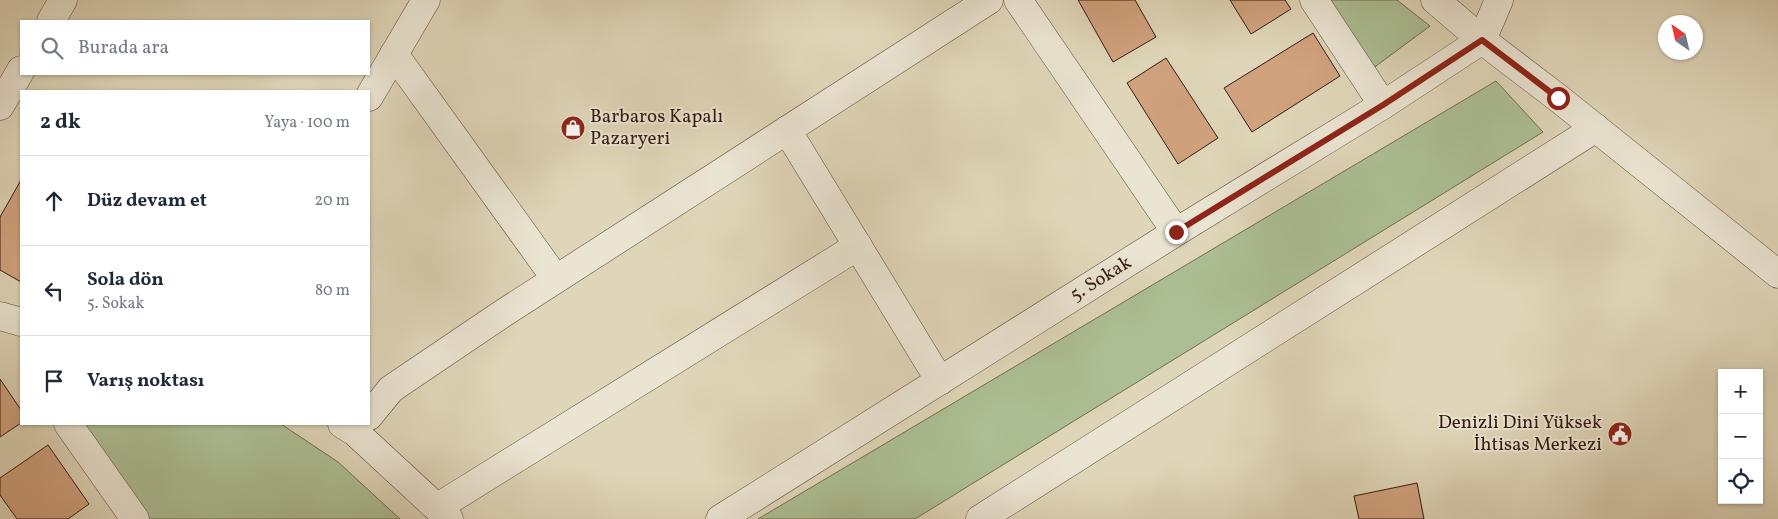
<!DOCTYPE html>
<html lang="tr">
<head>
<meta charset="utf-8">
<style>
  :root { --surface:#fff; --page:#f2f2f3; --text:#1f2937; --muted:#747a83; --line:#e0e1e3 }
  body { margin:0; font-family:Vollkorn,serif; background:var(--page); color:var(--text) }
  .controls { position:absolute; right:15px; bottom:15px; display:grid; overflow:hidden; border-radius:0px; box-shadow:0 1px 4px #0004 }
  .controls button { width:45px; height:45px; display:grid; place-items:center; padding:0; border:0; border-bottom:1px solid var(--line); background:var(--surface); color:var(--text); font:25px sans-serif }
  .compass { position:absolute; left:1658px; top:15px; width:45px; height:45px; border-radius:50%; background:var(--surface); box-shadow:0 1px 4px #0004; rotate:326deg }
  .stop { position:absolute; width:15px; height:15px; margin:-11px; border:4px solid #8f2418; border-radius:50%; background:#fff }
  .stop.end { background:#8f2418; border-color:#fff; box-shadow:0 1px 5px #0008 }
  .list { margin:0; padding:0; list-style:none }
  h2 { display:flex; justify-content:space-between; align-items:center; height:65px; margin:0; padding:0 20px; font-size:21px }
  h2 small { font-size:16px; font-weight:400; color:var(--muted) }
  .list li { display:grid; grid-template-columns:32px 1fr auto; gap:15px; align-items:center; box-sizing:border-box; height:90px; padding:0 20px; border-top:1px solid var(--line) }
  .list b { display:block; font-size:19px; white-space:nowrap }
  .list p { margin:0; font-size:16px; white-space:nowrap; color:var(--muted) }
  .list em { font-size:16px; font-style:normal; color:var(--muted) }
  .icon { flex:none; width:28px; height:28px; fill:none; stroke:currentColor; stroke-width:2; stroke-linecap:round; stroke-linejoin:round }
  .map { position:relative; flex:none; width:1778px; height:519px; overflow:hidden }
  .search { position:absolute; background:var(--surface); box-shadow:0 1px 4px #0004; left:20px; top:20px; width:350px; height:55px; display:flex; align-items:center; gap:12px; box-sizing:border-box; padding:0 18px; border-radius:0px; color:var(--muted); font-size:19px }
  .panel { position:absolute; background:var(--surface); box-shadow:0 1px 4px #0004; left:20px; top:90px; width:350px; height:335px; border-radius:0px }
  .map>svg:first-child { display:block }
</style>
</head>
<body>
<div class="map">
<svg width="1778" height="519" viewBox="0 0 1778 519">
  <rect width="100%" height="100%" fill="#dfd6b9"/>
  <filter id="stains"><feTurbulence type="fractalNoise" baseFrequency=".004" numOctaves="4"/><feColorMatrix values="0 0 0 0 .2 0 0 0 0 .09 0 0 0 0 .02 0 0 0 .5 -.17"/></filter>
  <radialGradient id="worn" r=".72"><stop offset=".6" stop-color="#630" stop-opacity="0"/><stop offset="1" stop-color="#630" stop-opacity=".3"/></radialGradient>
  <!-- green -->
  <g fill="#acbf94" stroke="#726d52">
    <polygon points="1326,0 1397,0 1430,26 1372,69"/>
    <polygon points="1496,81 1543,132 915,519 758,519"/>
    <polygon points="84,424 281,424 338,462 400,519 148,519"/>
  </g>
  <!-- building -->
  <g fill="#d0a27e" stroke="#371b0f">
    <polygon points="1078,0 1135,0 1156,37 1113,62"/>
    <polygon points="1230,0 1285,0 1291,9 1251,34"/>
    <polygon points="1313,33 1340,76 1252,132 1224,88"/>
    <polygon points="1166,58 1218,138 1178,164 1127,83"/>
    <polygon points="21,180 21,282 0,270 0,217"/>
    <polygon points="0,379 21,410 21,423 0,437"/>
    <polygon points="48,445 89,504 68,519 17,519 0,495 0,478"/>
    <polygon points="1417,483 1424,519 1359,519 1354,496"/>
  </g>
  <g fill="none" stroke-linecap="round" stroke-linejoin="round">
    <defs>
      <g id="minor">
        <polyline points="1018,0 1176,232"/>
        <polyline points="1314,0 1383,105"/>
        <polyline points="1435,0 1482,40 1558,98 1778,274"/>
        <polyline points="51,21 63,0"/>
        <polyline points="394,54 556,279"/>
        <polyline points="369,97 426,0"/>
        <polyline points="0,106 21,70"/>
        <polyline points="787,130 940,381"/>
        <polyline points="0,316 21,322"/>
        <polyline points="369,416 391,389 502,314 989,0"/>
        <polyline points="68,424 135,519"/>
        <polyline points="342,424 355,432 449,519"/>
        <polyline points="438,507 858,246"/>
        <polyline points="720,519 1176,232 1383,105 1482,40 1499,0"/>
        <polyline points="980,519 1596,128"/>
      </g>
    </defs>
    <!-- minor casing -->
    <use href="#minor" stroke="#614a3a" stroke-width="29"/>
    <!-- minor -->
    <use href="#minor" stroke="#eae4d2" stroke-width="28"/>
  </g>
  <g fill="none" stroke-linecap="round" stroke-linejoin="round">
    <!-- route -->
    <polyline stroke="#8f2418" stroke-width="6" points="1176,232 1383,105 1482,40 1558,98"/>
  </g>
  <!-- icons -->
  <defs>
    <symbol id="shop-disc" viewBox="-11 -11 22 22"><circle r="9.5" fill="#8f2418" stroke="#eae4d2"/><path d="M-5-2.5h2.3a2.7 3.5 0 0 1 5.4 0H5L5.5 6h-11ZM-1.5-2.5h3a1.5 2.3 0 0 0-3 0Z" fill="#fff"/></symbol>
    <symbol id="civic-disc" viewBox="-11 -11 22 22"><circle r="9.5" fill="#8f2418" stroke="#eae4d2"/><path d="M-.6-6.5H3V-4.5H.6V-3L4-1V1h2V6H-6V1h2V-1L-.6-3ZM-1.2 2.5V6h2.4V2.5Z" fill="#fff"/></symbol>
  </defs>
  <g fill-rule="evenodd">
    <use href="#shop-disc" x="559" y="114" width="28" height="28"/>
    <use href="#civic-disc" x="1606" y="420" width="28" height="28"/>
  </g>
  <g text-anchor="middle" dominant-baseline="central" stroke-width="4" stroke-linejoin="round" paint-order="stroke">
    <!-- poi labels -->
    <g font-size="19" fill="#371b0f" stroke="#eae4d2" text-anchor="start">
      <text x="590" y="117">Barbaros Kapalı<tspan x="590" dy="22">Pazaryeri</tspan></text>
      <text x="1602" y="423" text-anchor="end">Denizli Dini Yüksek<tspan x="1602" dy="22">İhtisas Merkezi</tspan></text>
    </g>
    <!-- street labels -->
    <g font-size="19" fill="#371b0f" stroke="#eae4d2">
      <text transform="translate(1101 279) rotate(-32)">5. Sokak</text>
    </g>
  </g>
  <rect width="100%" height="100%" filter="url(#stains)"/>
  <rect width="100%" height="100%" fill="url(#worn)"/>
</svg>
<div class="controls">
<button>+</button>
<button>−</button>
<button><svg class="icon" aria-label="locate" viewBox="0 0 24 24"><circle cx="12" cy="12" r="6"/><path d="M12 2v4M12 18v4M2 12h4M18 12h4"/></svg></button>
</div>
<svg class="compass" viewBox="-18 -18 36 36"><path d="M0-13l5 13h-10z" fill="#e53935"/><path d="M0 13l5-13h-10z" fill="#747a83"/></svg>
<div class="stop" style="left:1558px;top:98px"></div>
<div class="stop end" style="left:1176px;top:232px"></div>
<div class="search"><svg class="icon" aria-label="search" viewBox="0 0 24 24"><circle cx="10" cy="10" r="6"/><path d="M15 15l6 6"/></svg>Burada ara</div>
<section class="panel">
<h2>2 dk<small>Yaya · 100 m</small></h2>
<ul class="list">
<li><svg class="icon" aria-label="ahead" viewBox="0 0 24 24"><path d="M12 20V5M6 11l6-6 6 6"/></svg><div><b>Düz devam et</b></div><em>20 m</em></li>
<li><svg class="icon" aria-label="left" viewBox="0 0 24 24"><path d="M17 20v-9H6M10 6l-5 5 5 5"/></svg><div><b>Sola dön</b><p>5. Sokak</p></div><em>80 m</em></li>
<li><svg class="icon" aria-label="arrive" viewBox="0 0 24 24"><path d="M6 21V4h12l-3 4 3 4H6"/></svg><div><b>Varış noktası</b></div></li>
</ul>
</section>
</div>
</body>
</html>
